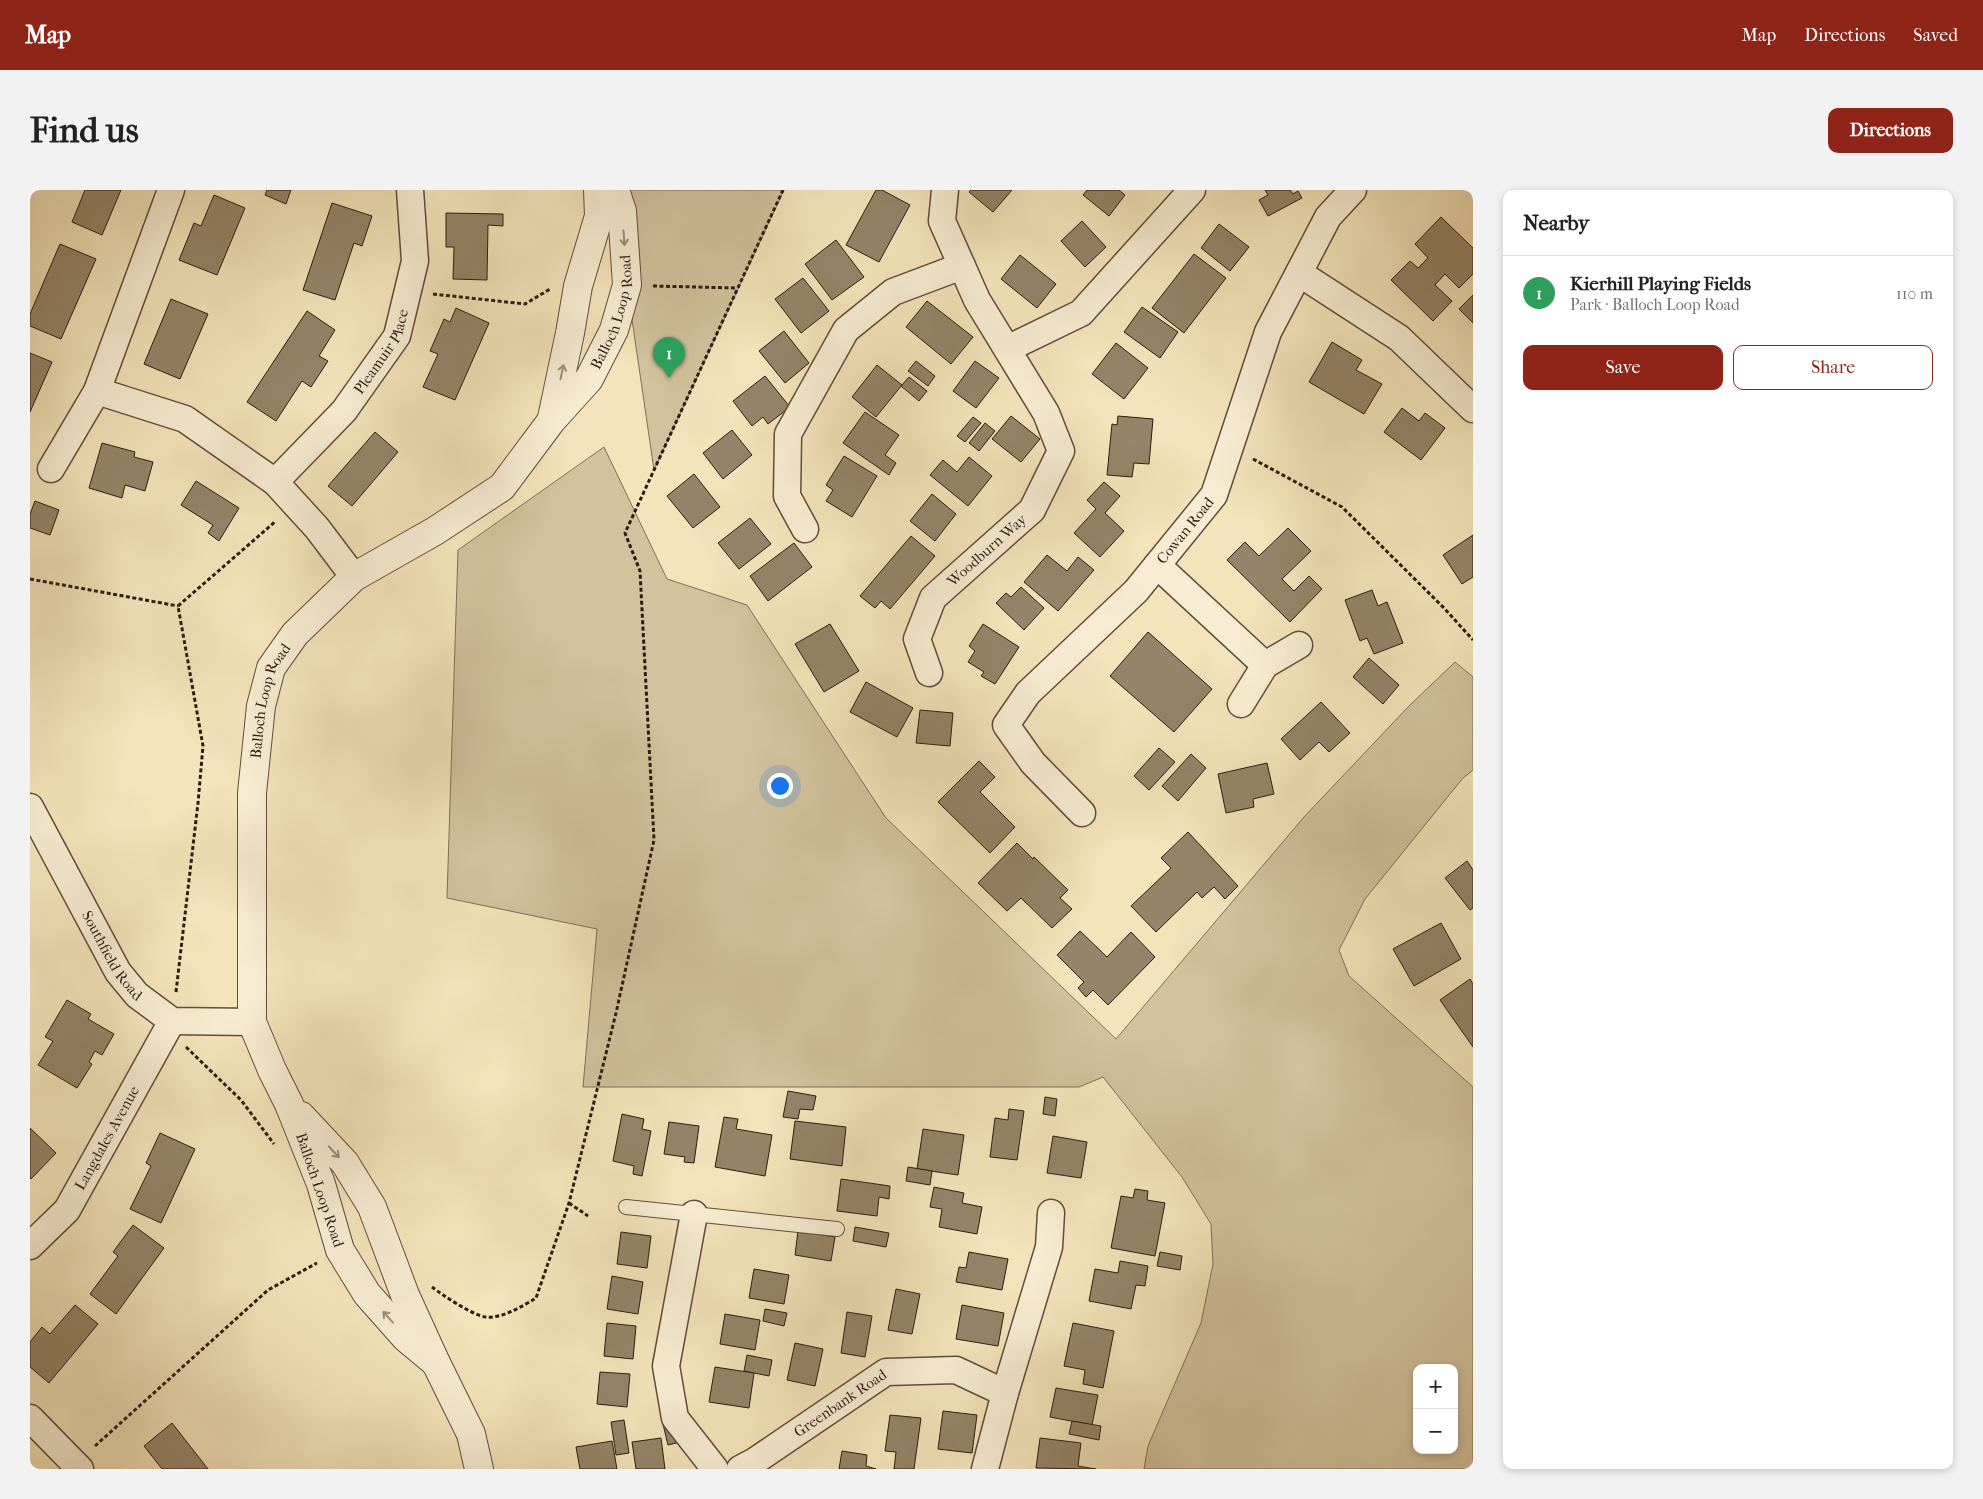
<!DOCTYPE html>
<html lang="en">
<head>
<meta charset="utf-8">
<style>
  :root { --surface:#fff; --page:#f2f2f2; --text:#222; --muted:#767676; --line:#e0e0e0; --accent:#8f2418 }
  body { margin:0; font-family:"IM FELL French Canon",serif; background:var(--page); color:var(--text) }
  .controls { position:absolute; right:15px; bottom:15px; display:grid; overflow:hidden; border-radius:10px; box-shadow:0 2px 8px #0003 }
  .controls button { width:45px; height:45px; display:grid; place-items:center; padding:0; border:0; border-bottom:1px solid var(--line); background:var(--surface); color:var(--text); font:25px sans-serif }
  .you { position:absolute; left:749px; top:595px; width:18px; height:18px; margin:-12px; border:4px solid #fff; border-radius:50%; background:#1a73e8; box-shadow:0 0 0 8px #1a73e833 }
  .badge { display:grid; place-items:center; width:32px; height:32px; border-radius:50%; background:var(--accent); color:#fff; font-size:16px; font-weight:700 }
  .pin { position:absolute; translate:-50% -41px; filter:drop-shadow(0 1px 2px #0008) }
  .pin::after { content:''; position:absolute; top:26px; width:18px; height:15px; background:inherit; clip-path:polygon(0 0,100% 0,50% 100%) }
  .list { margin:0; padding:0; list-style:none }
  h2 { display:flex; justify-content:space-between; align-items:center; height:65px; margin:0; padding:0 20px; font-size:21px }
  h2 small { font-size:16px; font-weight:400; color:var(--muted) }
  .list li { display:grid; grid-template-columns:32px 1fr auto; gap:15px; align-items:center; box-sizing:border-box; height:75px; padding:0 20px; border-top:1px solid var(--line) }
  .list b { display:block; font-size:19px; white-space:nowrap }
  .list p { margin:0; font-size:16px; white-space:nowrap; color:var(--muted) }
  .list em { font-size:16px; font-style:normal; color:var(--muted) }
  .actions { display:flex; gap:10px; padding:15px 20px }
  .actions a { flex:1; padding:11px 0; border:1px solid var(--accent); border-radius:10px; text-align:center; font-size:18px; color:var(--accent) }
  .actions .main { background:var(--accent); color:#fff }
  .map { position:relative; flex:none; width:1443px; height:1279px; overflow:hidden; border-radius:10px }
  header { display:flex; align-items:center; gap:30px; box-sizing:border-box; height:70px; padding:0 25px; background:var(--accent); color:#fff }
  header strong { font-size:24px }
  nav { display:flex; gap:28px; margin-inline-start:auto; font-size:18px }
  .intro { display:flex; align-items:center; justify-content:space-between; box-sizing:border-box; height:120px; padding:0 30px }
  h1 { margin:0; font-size:35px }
  .button { padding:12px 22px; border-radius:10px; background:var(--accent); color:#fff; font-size:18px; font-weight:700 }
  main { display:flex; gap:30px; padding:0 30px }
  aside { flex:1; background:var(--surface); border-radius:10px; box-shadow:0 2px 8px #0003 }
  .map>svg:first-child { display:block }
</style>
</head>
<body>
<header>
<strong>Map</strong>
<nav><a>Map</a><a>Directions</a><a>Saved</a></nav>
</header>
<div class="intro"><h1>Find us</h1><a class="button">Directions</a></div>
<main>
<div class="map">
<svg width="1443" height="1279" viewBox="0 0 1443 1279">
  <rect width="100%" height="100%" fill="#f4e4bb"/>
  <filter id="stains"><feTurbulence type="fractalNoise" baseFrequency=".004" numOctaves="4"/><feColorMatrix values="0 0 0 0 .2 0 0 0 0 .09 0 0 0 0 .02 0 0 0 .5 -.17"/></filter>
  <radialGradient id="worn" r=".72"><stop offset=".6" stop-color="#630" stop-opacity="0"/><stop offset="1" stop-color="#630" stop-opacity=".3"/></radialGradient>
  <!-- green -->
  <g fill="#d2c29e" stroke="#806e57" fill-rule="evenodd">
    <polygon points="578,0 754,0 624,280 597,95"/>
    <path d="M 574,257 L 637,389 L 717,415 L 856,628 L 1086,849 L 1274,627 L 1379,516 L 1425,472 L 1443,487 L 1443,580 L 1433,588 L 1335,709 L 1309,760 L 1319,786 L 1443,897 L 1443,1279 L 1114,1279 L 1118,1256 L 1171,1133 L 1183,1074 L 1181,1034 L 1152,987 L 1073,887 L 1049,897 L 553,897 L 567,739 L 417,708 L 428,360 ZM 1387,1178 L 1424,1178 L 1424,1260 L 1387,1260 Z"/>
  </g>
  <!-- building -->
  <g fill="#958469" stroke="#2e1b10">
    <polygon points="55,0 91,0 72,45 42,32"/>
    <polygon points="237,0 261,0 256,14 235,5"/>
    <polygon points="846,0 852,0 880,15 849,72 816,55"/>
    <polygon points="941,0 982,0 963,22 939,2"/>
    <polygon points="1057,0 1089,0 1095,5 1079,26 1053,5"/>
    <polygon points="1235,0 1260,0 1263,4 1268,1 1272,8 1238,26 1229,10 1238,5"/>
    <polygon points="184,5 215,18 187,85 149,70 164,33 171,36"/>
    <polygon points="302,13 342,26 332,56 324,53 305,110 273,100"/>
    <polygon points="416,23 473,24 473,36 458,35 457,90 423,89 424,57 416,57"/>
    <polygon points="1411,27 1443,58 1443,84 1429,98 1415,84 1405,95 1422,111 1403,131 1361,90 1380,71 1388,78 1398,68 1385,54"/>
    <polygon points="1052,31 1076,57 1055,77 1031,51"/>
    <polygon points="1189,34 1219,57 1200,81 1171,58"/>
    <polygon points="806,50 834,87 802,110 775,74"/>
    <polygon points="30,54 66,69 31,149 0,136 0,124"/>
    <polygon points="1164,64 1196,88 1154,143 1122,118"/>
    <polygon points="990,65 1026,94 1007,118 971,89"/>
    <polygon points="773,88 799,121 771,143 745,109"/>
    <polygon points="1443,105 1443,133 1429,119"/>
    <polygon points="141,109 178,124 150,189 114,174"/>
    <polygon points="897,111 943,147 921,174 876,137"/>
    <polygon points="1112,117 1148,142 1130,168 1094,142"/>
    <polygon points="426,118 459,133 425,210 393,197 408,164 400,161 414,129 420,132"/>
    <polygon points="277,121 305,140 289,166 298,171 281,197 272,191 246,231 217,212"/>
    <polygon points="754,141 779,173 755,193 729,161"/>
    <polygon points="1302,152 1332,170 1326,180 1352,194 1334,224 1279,192"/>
    <polygon points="1086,153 1118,178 1094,209 1062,184"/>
    <polygon points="0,163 22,172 0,222"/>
    <polygon points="886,171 905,186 898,196 878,181"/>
    <polygon points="945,171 969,188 946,218 923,201"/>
    <polygon points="847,175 872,195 846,227 822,207"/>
    <polygon points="735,186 760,217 738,234 733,227 722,236 703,211"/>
    <polygon points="879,187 897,201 889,211 871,196"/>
    <polygon points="1372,218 1389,231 1395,223 1415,238 1391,270 1354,242"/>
    <polygon points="835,222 869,245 855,265 866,273 859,285 813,253"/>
    <polygon points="981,226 1010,249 991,272 962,249"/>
    <polygon points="1088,226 1123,229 1119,274 1104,273 1102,287 1077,285 1082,234 1087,235"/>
    <polygon points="943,227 951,233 935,252 927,246"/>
    <polygon points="955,233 965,241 949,261 939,253"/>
    <polygon points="702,240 722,265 693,289 673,263"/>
    <polygon points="345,242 368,262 322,316 298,296"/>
    <polygon points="72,253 105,262 104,267 123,272 115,301 95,295 92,308 59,298"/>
    <polygon points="814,266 847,286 822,327 796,311 803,300 796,295"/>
    <polygon points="939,267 962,286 938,316 900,285 913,270 927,282"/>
    <polygon points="664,284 690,317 663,338 637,306"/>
    <polygon points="166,291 209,318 189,351 178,343 183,335 151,315"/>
    <polygon points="1074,292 1090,306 1075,323 1094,341 1070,367 1044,343 1066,319 1057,310"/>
    <polygon points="902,304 926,324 905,351 880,331"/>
    <polygon points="5,311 29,320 20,345 0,338 0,324"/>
    <polygon points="720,328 741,354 709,379 688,353"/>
    <polygon points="1258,338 1281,361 1252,389 1264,401 1279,386 1292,399 1260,432 1197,370 1215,352 1229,366"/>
    <polygon points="1443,345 1443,387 1432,394 1413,365"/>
    <polygon points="881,346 905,366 860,419 851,411 845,418 830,406"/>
    <polygon points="764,353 782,377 738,411 720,386"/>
    <polygon points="1017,365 1037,381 1048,367 1064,380 1028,421 994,392"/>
    <polygon points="991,397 1014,418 994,440 966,413 976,403 981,407"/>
    <polygon points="1342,400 1348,416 1357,412 1373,453 1344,464 1337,448 1330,451 1315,410"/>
    <polygon points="800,434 829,481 794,502 765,454"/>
    <polygon points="953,434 989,457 965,494 951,486 954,482 938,472 945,461 939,456"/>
    <polygon points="1118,442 1182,499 1144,542 1080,486"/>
    <polygon points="1339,468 1369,495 1353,514 1323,487"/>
    <polygon points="836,492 883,518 867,547 820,522"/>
    <polygon points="1291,512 1320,543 1299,562 1289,552 1270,570 1251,549"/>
    <polygon points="890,520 923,523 920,556 886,553"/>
    <polygon points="1129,558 1145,572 1119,600 1104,586"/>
    <polygon points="1161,564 1176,578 1148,611 1132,596"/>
    <polygon points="949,571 965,587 950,602 985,637 960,663 908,612"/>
    <polygon points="1237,573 1244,604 1223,609 1224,617 1196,623 1188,584"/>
    <polygon points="1158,642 1208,696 1195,709 1184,697 1172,708 1167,702 1126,742 1101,716 1141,678 1131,668"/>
    <polygon points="987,653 1003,669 1004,667 1038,700 1030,708 1042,719 1022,738 991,708 977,721 948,693"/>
    <polygon points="1437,671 1443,680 1443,718 1440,720 1415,688"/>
    <polygon points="1411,733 1431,769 1384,796 1363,759"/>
    <polygon points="1050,741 1077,767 1101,742 1125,767 1078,815 1063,800 1056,807 1048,798 1054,792 1027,765"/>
    <polygon points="1440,789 1443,794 1443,857 1410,810"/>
    <polygon points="37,810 61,824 58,829 84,844 72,865 65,861 59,872 62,874 47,898 8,875 23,851 15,847"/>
    <polygon points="758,901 786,906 783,920 770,919 768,929 753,927"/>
    <polygon points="1015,907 1027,909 1025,926 1013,924"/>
    <polygon points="979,919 994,921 987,970 960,967 965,928 978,930"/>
    <polygon points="592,924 614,929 612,939 621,941 612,986 603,984 604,976 583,971"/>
    <polygon points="694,927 708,929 706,939 742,945 735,986 685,977"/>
    <polygon points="765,931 816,937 812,976 760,969"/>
    <polygon points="639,932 669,936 664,973 654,972 655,967 634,964"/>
    <polygon points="0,938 26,963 1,989 0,988"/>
    <polygon points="893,939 934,945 928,985 887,979"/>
    <polygon points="130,943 165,959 131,1033 100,1019 121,976 116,973"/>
    <polygon points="1023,946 1057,952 1051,988 1017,983"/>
    <polygon points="878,977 902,981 900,995 876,991"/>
    <polygon points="811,989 860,996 859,1009 849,1007 847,1026 807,1021"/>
    <polygon points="904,997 934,1003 932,1013 952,1017 947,1044 909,1037 912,1019 900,1017"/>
    <polygon points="1105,999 1118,1001 1117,1010 1135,1013 1125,1066 1081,1058 1091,1006 1103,1008"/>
    <polygon points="103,1035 134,1058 86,1124 60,1104 88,1066 83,1062"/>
    <polygon points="825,1037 859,1043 856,1057 823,1051"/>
    <polygon points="768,1041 805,1047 801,1071 765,1065"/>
    <polygon points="591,1042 621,1046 617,1078 587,1074"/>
    <polygon points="939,1062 978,1069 972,1100 926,1092 929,1077 936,1078"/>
    <polygon points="1130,1062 1152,1066 1150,1080 1127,1076"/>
    <polygon points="1090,1071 1118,1076 1115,1096 1106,1095 1101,1119 1059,1111 1065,1079 1088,1083"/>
    <polygon points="724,1079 759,1085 754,1114 719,1108"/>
    <polygon points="582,1086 613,1092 608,1124 577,1119"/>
    <polygon points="866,1099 890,1104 882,1144 858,1140"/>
    <polygon points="45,1115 68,1134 19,1193 0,1177 0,1152 12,1137 20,1144"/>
    <polygon points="932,1115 974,1123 968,1156 926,1149"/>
    <polygon points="735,1119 757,1123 754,1136 733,1131"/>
    <polygon points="817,1122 842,1126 835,1167 811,1163"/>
    <polygon points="695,1124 730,1130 725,1160 690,1154"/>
    <polygon points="577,1133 606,1136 603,1169 574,1166"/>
    <polygon points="1043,1133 1084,1141 1073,1198 1053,1194 1055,1180 1034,1176"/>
    <polygon points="765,1153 793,1159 785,1196 757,1190"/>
    <polygon points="717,1165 742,1170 739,1186 714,1181"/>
    <polygon points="685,1177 724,1183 719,1218 679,1212"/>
    <polygon points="570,1182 600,1184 597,1217 567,1214"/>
    <polygon points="1026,1198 1068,1205 1062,1235 1020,1227"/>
    <polygon points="913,1221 947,1225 942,1263 908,1259"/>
    <polygon points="860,1225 891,1228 884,1279 864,1279 866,1262 855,1261"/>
    <polygon points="644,1226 650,1252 638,1255 632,1230"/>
    <polygon points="594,1230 599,1263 586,1265 581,1232"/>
    <polygon points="1042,1231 1071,1236 1069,1250 1039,1244"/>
    <polygon points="142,1233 178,1279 132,1279 114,1256"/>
    <polygon points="631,1248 635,1279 606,1279 602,1252"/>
    <polygon points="1010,1248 1051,1253 1048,1276 1066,1279 1006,1278"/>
    <polygon points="582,1251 587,1279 550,1279 546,1257"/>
    <polygon points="812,1261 837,1265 836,1276 846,1279 809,1279"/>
  </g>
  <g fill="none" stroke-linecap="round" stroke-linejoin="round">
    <defs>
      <polyline id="service" points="596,1017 807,1039"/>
      <g id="minor">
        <polyline points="1269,83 1369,148 1443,219"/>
        <polyline points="977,159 1051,123 1162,0"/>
        <polyline points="67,201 155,229 245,292 287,338 324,387"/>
        <polyline points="21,279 67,201 141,0"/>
        <path id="s1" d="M 245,292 L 314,221 L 367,146 L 385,71 L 380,0"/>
        <polyline points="775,339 757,306 758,244 816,140 863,102 932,76"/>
        <polyline points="1127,375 1235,475"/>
        <path id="s2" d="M 899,483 L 887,449 L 903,408 L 1002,320 L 1031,261 L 1016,223 L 947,110 L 912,31 L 915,0"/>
        <polyline points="1211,514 1235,475 1269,455"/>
        <path id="s3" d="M 0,617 L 88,782 L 107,805 L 142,831 L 222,832"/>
        <path id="s4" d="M 1052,623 L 1003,573 L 976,535 L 998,503 L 1106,401 L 1184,305 L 1238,142 L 1298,27 L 1323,0"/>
        <polyline points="664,1024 636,1176 645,1228 685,1279"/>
        <path id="s5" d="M 0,1056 L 37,1020 L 142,831"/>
        <polyline points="975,1203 1019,1057 1021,1023"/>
        <polyline points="0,1228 50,1279"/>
        <path id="s6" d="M 710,1279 L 725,1271 L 856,1182 L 926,1180 L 975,1203 L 955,1279"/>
      </g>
      <g id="tertiary">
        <polyline points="522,228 540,143 548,96 569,26 568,0"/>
        <polyline points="271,926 315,973 342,1017 375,1105 406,1173 441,1244 449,1279"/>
        <path id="s7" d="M 406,1173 L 376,1148 L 337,1104 L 310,1060 L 291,994 L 259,914 L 242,880 L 222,832 L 222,603 L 231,516 L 241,478 L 265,444 L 324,387 L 405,341 L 472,297 L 522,230 L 559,189 L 584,140 L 597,95 L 592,21 L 585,0"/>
      </g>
    </defs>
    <!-- service casing -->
    <use href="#service" stroke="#604d3b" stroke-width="16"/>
    <!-- minor casing -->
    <use href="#minor" stroke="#604d3b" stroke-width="29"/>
    <!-- tertiary casing -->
    <use href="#tertiary" stroke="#604d3b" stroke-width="30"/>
    <!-- path -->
    <g stroke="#2e1b10" stroke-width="3" stroke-dasharray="4 2.5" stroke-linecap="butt">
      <polyline points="623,96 707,98"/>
      <polyline points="403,104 495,114 520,99"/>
      <polyline points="1223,269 1312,317 1414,418 1443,450"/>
      <polyline points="0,389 148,416"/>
      <polyline points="148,416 246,331"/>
      <polyline points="146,802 168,613 173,556 148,416"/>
      <polyline points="156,857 211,910 244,954"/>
      <polyline points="539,1013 558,1026"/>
      <path d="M 402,1097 C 412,1105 444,1126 456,1127 C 471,1129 493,1116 506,1108 L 539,1013 L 586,823 L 624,650 L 610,381 L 595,343 L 753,0"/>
      <polyline points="65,1256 238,1100 287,1073"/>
    </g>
    <!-- service -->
    <use href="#service" stroke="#f8edd3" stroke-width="14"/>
    <!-- minor -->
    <use href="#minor" stroke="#f8edd3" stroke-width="26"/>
    <!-- tertiary -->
    <use href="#tertiary" stroke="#f8edd3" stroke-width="28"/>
  </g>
  <!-- one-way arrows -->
  <defs><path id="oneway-shaft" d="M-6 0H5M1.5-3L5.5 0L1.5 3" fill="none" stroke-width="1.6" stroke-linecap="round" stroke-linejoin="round" transform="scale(1.25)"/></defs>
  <g stroke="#9d8e7b">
    <use href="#oneway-shaft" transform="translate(594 48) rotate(86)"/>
    <use href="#oneway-shaft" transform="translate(532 182) rotate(-78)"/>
    <use href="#oneway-shaft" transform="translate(304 962) rotate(47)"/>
    <use href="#oneway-shaft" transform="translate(358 1127) rotate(-132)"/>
  </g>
  <g text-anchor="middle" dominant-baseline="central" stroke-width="4.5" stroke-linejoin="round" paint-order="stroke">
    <!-- street labels -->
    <g font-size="15" fill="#2e1b10" stroke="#f8edd3">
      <text stroke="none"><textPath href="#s7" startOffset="1258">Balloch Loop Road</textPath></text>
      <text stroke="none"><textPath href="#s1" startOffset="170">Pleamuir Place</textPath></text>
      <text stroke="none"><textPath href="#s4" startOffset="382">Cowan Road</textPath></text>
      <text stroke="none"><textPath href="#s2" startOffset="152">Woodburn Way</textPath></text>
      <text stroke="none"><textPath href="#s7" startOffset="718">Balloch Loop Road</textPath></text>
      <text stroke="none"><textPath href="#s3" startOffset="170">Southfield Road</textPath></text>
      <text stroke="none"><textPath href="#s5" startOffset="134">Langdales Avenue</textPath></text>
      <text transform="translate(290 1000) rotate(71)">Balloch Loop Road</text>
      <text stroke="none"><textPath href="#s6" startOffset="120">Greenbank Road</textPath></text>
    </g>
  </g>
  <rect width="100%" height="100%" filter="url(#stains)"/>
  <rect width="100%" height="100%" fill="url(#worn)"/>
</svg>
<div class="controls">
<button>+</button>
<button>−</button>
</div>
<div class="you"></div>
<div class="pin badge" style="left:639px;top:188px;background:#2e9e5b">1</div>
</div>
<aside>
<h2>Nearby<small></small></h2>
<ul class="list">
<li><span class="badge" style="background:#2e9e5b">1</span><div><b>Kierhill Playing Fields</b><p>Park · Balloch Loop Road</p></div><em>110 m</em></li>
</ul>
<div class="actions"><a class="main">Save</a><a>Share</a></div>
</aside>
</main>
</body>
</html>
